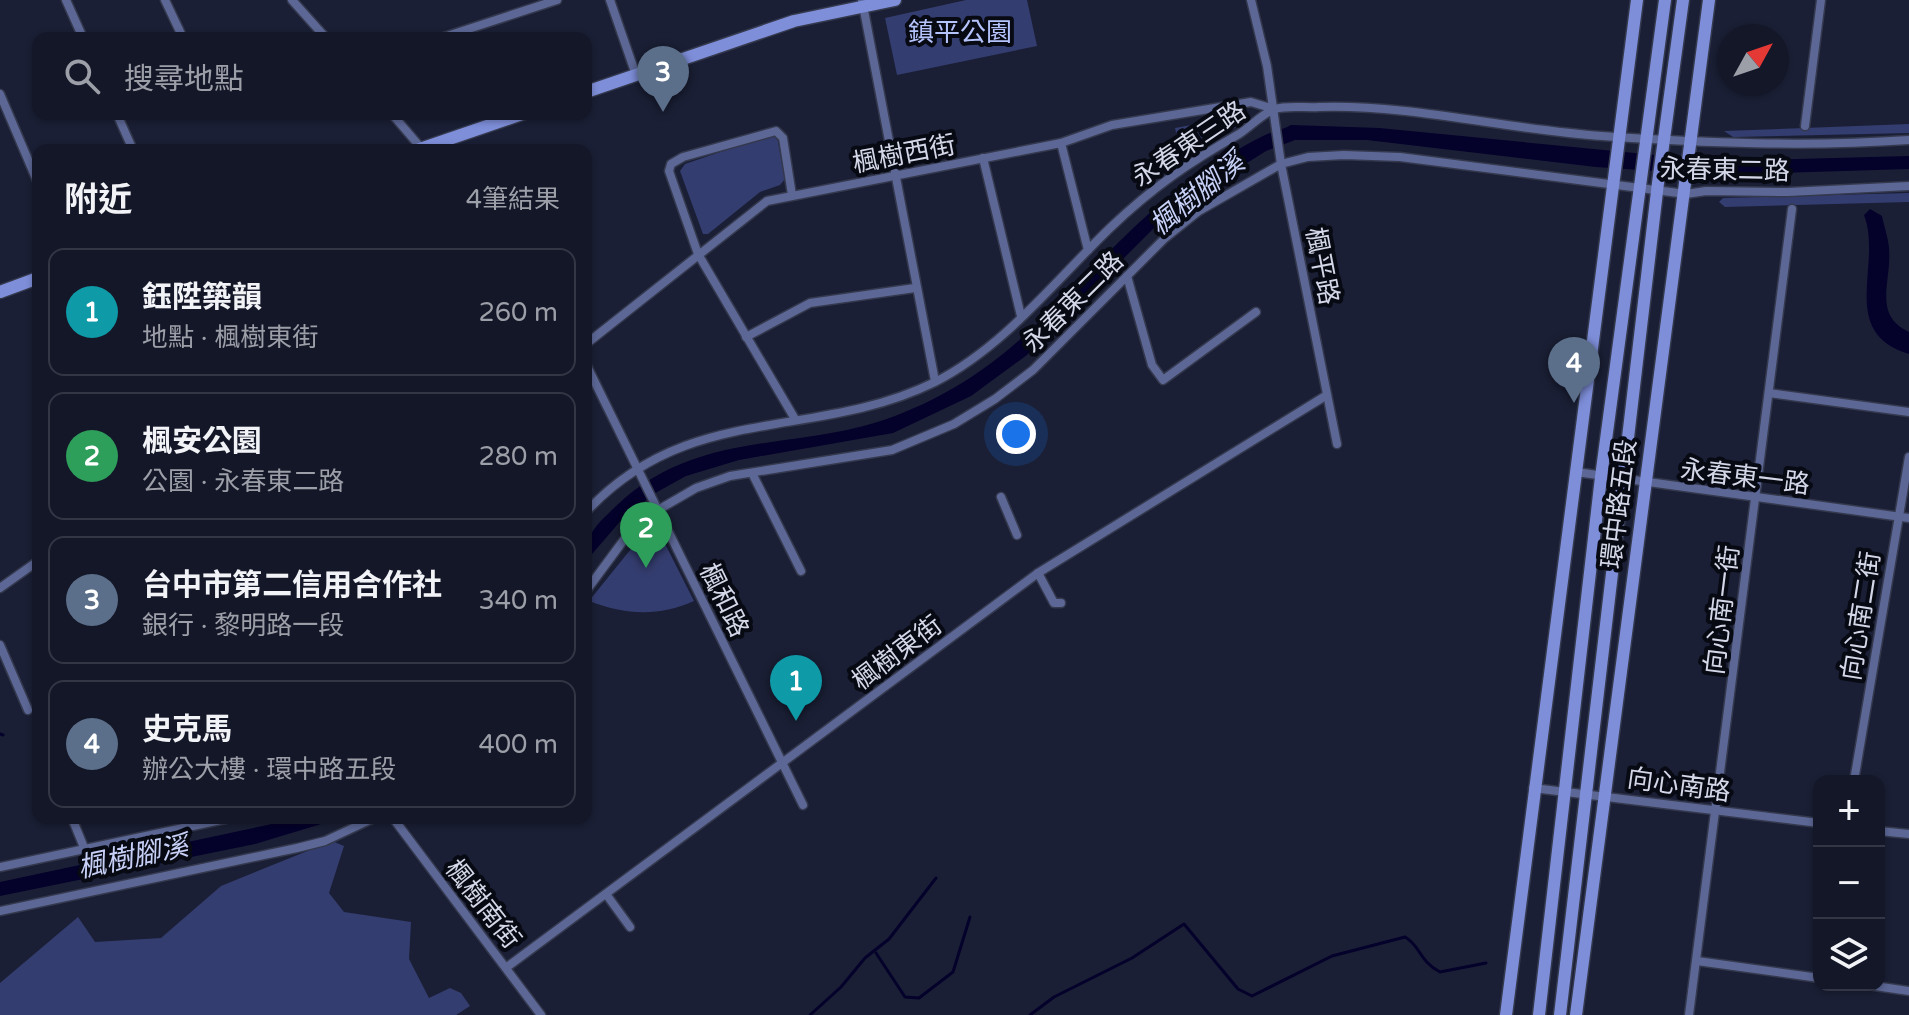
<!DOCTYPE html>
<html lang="zh-TW">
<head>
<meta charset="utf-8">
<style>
  :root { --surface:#141728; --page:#1d2030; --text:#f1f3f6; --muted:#9d9fa8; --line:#333645; --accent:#a1c92b }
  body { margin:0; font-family:"Varela Round","Noto Sans TC",sans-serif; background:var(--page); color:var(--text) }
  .controls { position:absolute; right:24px; bottom:24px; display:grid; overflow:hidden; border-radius:16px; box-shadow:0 2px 6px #0004 }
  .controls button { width:72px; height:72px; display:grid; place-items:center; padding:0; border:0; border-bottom:2px solid var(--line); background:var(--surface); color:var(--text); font:40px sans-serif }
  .compass { position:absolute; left:1717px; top:24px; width:72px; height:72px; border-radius:50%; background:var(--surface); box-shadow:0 2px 6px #0004; rotate:50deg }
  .you { position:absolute; left:1016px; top:434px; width:28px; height:28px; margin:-20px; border:6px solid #fff; border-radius:50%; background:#1a73e8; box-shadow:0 0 0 12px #1a73e833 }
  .badge { display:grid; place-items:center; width:52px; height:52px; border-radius:50%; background:var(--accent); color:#fff; font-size:26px; font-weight:700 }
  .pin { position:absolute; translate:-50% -66px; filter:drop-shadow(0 2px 4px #0008) }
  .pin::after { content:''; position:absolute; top:42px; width:28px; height:24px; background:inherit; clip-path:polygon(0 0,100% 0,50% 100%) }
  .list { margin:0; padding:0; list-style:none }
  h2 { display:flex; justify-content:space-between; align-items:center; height:104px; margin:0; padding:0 32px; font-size:34px }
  h2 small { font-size:26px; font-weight:400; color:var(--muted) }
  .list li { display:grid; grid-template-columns:52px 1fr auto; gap:24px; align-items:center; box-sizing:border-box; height:128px; margin:0 16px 16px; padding:0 16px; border:2px solid var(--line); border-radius:16px }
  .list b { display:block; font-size:30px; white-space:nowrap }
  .list p { margin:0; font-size:26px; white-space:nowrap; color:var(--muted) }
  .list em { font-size:26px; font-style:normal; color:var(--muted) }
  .icon { flex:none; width:44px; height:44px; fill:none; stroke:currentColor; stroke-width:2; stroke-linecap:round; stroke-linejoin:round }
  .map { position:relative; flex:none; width:1909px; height:1015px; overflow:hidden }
  .search { position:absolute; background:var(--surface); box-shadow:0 2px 6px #0004; left:32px; top:32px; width:560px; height:88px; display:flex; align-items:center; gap:20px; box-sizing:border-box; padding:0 28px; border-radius:16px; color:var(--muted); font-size:30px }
  .panel { position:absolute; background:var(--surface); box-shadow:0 2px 6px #0004; left:32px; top:144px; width:560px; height:680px; border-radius:16px }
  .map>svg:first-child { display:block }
</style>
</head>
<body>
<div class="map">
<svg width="1909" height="1015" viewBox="0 0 1909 1015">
  <rect width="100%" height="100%" fill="#1a1f35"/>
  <!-- green -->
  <g fill="#343d6f">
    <polygon points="966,0 1027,0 1037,46 897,75 885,18"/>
    <polygon points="1241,116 1250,119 1182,159 1175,128"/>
    <polygon points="1909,124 1909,133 1733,137 1724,131"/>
    <polygon points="767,136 777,137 785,179 780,185 760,192 708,234 703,234 680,171 685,164"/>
    <polygon points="1909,193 1909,202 1725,207 1719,202 1723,198"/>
    <path d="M 657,528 L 694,601 C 658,617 625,615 589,601 L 643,534 Z"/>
    <polygon points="332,841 344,846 329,893 344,912 411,922 409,959 429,998 450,988 461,993 470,1006 456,1015 0,1015 0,983 78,917 95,942 161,938 221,886"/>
  </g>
  <!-- water -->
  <g fill="#04012b">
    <path d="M 1291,125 L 1379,128 L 1717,161 L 1909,156 L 1909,169 L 1714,175 L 1596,167 L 1367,140 L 1295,140 L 1266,151 L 1172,210 L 1027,355 L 971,396 L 893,433 L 739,460 L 686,476 L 657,492 L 624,517 L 586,561 C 586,532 596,526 616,506 C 700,427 798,453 895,416 C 1014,371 1063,290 1153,210 C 1180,185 1230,152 1263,136 C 1272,131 1283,130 1291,125 Z"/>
    <path d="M 1870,209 L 1882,216 C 1884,226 1888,237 1889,248 C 1892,281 1872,315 1909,332 L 1909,354 C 1837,332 1883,265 1864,215 Z"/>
    <polygon points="300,818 341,818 255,844 0,896 0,882"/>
  </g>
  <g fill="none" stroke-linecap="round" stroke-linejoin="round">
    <!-- stream -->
    <g stroke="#04012b" stroke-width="3">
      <polyline points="0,734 3,735"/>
      <polyline points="876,953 905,997 919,998 953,972 970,917"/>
      <polyline points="810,1015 841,987 865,958 889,939 936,878"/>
      <path d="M 1030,1015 L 1054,997 L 1132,958 L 1184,924 L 1238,989 L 1252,996 L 1332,956 L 1405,937 C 1420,945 1419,961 1440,972 L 1486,963"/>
    </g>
    <defs>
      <g id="street">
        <polyline points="66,0 83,38"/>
        <polyline points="165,0 183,38"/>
        <polyline points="292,0 326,38"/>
        <polyline points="610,0 636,75"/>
        <polyline points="862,0 935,381"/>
        <polyline points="1251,0 1267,66 1281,164 1337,444"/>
        <polyline points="441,38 557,0"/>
        <polyline points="0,94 38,183"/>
        <polyline points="117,114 133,150"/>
        <polyline points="392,114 422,149"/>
        <polyline points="1805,126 1821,0"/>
        <polyline points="1061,143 1088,250"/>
        <polyline points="983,158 1021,316"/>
        <polyline points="792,195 783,138 776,131 683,157 671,164 669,171 698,254 795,419"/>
        <polyline points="1127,276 1152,365 1163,380 1256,312"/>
        <polyline points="746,337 810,303 915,288"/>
        <polyline points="586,344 767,201 1061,143 1112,125 1251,102 1274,109"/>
        <polyline points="586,364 803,805"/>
        <polyline points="1769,393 1909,412"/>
        <polyline points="1576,472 1909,518"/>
        <polyline points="753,475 801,571"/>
        <polyline points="1001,497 1017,535"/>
        <path d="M 586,512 C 689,401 813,442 935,382 C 1004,347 1055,281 1110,228 C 1153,187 1188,163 1239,134 C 1250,127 1263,113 1275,109 C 1287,105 1306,108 1319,107 C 1413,104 1508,130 1602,136 C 1704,143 1806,147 1909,140"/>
        <polyline points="1038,573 1054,603 1061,603"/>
        <polyline points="0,588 38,561"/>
        <polyline points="586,591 626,537 658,510 696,488 730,476 892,450 954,424 995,399 1033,370 1164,239 1199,211 1281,164 1308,157 1344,155 1400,157 1686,194 1706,191 1788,192 1909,186"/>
        <polyline points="0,645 28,710"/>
        <polyline points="1854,781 1909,457"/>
        <polyline points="1533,788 1819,823"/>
        <polyline points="72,818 85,850"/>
        <polyline points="393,818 541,1015"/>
        <polyline points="1879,831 1909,834"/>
        <polyline points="0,867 230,818"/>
        <polyline points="606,894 630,927"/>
        <polyline points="0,911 297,848 325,841 374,818"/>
        <polyline points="1697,961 1819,978"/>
        <polyline points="507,967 1038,573 1327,395"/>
        <polyline points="1868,985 1909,991"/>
        <polyline points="1689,1015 1792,209"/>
      </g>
      <g id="secondary">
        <polyline points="586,92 794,21 895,0"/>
        <polyline points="417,150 522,114"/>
        <polyline points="0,292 38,278"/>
        <polyline points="1506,1015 1637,0"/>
        <polyline points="1539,1015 1601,477 1665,0"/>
        <polyline points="1560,1015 1658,183 1683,0"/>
        <polyline points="1576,1015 1709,0"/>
      </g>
    </defs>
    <!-- street casing -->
    <use href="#street" stroke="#34394e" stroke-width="11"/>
    <!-- secondary casing -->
    <use href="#secondary" stroke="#34394e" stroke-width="15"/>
    <!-- street -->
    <use href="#street" stroke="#5c6795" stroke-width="8"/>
    <!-- secondary -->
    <use href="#secondary" stroke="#7e8ed9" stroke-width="12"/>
  </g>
  <g text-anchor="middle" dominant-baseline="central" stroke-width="8" stroke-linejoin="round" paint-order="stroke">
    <!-- park labels -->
    <g font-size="26" fill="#b5c3fc" stroke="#070913">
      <text x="960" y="32">鎮平公園</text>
    </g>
    <!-- street labels -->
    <g font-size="26" fill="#d3d7e7" stroke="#070913">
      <text transform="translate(1189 144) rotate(-34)">永春東三路</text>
      <text transform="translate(904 154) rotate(-11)">楓樹西街</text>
      <text transform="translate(1725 170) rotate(1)">永春東二路</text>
      <text transform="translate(1322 266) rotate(79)">楓平路</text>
      <text transform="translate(1073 302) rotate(-45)">永春東二路</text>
      <text transform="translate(1745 477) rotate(7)">永春東一路</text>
      <text transform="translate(1619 504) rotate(-83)">環中路五段</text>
      <text transform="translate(724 600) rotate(64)">楓和路</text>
      <text transform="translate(1722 610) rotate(-83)">向心南一街</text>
      <text transform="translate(1861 616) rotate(-81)">向心南二街</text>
      <text transform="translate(897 653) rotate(-37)">楓樹東街</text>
      <text transform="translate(1679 785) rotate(8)">向心南路</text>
      <text transform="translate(483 904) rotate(52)">楓樹南街</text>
    </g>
    <!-- water labels -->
    <g font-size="28" font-style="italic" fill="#c7d1f7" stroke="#070913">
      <text transform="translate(1197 194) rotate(-39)">楓樹腳溪</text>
      <text transform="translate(133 857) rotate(-12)">楓樹腳溪</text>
    </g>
  </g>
</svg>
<div class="controls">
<button>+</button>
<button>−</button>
<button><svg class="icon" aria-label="layers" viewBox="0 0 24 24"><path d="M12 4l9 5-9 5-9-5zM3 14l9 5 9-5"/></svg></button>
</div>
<svg class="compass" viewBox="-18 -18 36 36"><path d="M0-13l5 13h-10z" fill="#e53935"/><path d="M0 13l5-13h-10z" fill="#9d9fa8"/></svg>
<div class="you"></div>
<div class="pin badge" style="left:796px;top:721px;background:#0f9aa8">1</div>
<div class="pin badge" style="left:646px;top:568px;background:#2e9e5b">2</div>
<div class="pin badge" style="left:663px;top:112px;background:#5c6f8a">3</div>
<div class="pin badge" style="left:1574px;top:403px;background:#5c6f8a">4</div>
<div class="search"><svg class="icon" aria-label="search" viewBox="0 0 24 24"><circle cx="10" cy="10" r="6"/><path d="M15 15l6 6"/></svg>搜尋地點</div>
<section class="panel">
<h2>附近<small>4筆結果</small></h2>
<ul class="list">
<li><span class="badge" style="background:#0f9aa8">1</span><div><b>鈺陞築韻</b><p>地點 · 楓樹東街</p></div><em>260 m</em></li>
<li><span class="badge" style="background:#2e9e5b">2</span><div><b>楓安公園</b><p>公園 · 永春東二路</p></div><em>280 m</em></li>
<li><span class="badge" style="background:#5c6f8a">3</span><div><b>台中市第二信用合作社</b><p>銀行 · 黎明路一段</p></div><em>340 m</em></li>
<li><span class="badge" style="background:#5c6f8a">4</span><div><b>史克馬</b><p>辦公大樓 · 環中路五段</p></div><em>400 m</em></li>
</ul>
</section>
</div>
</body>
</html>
